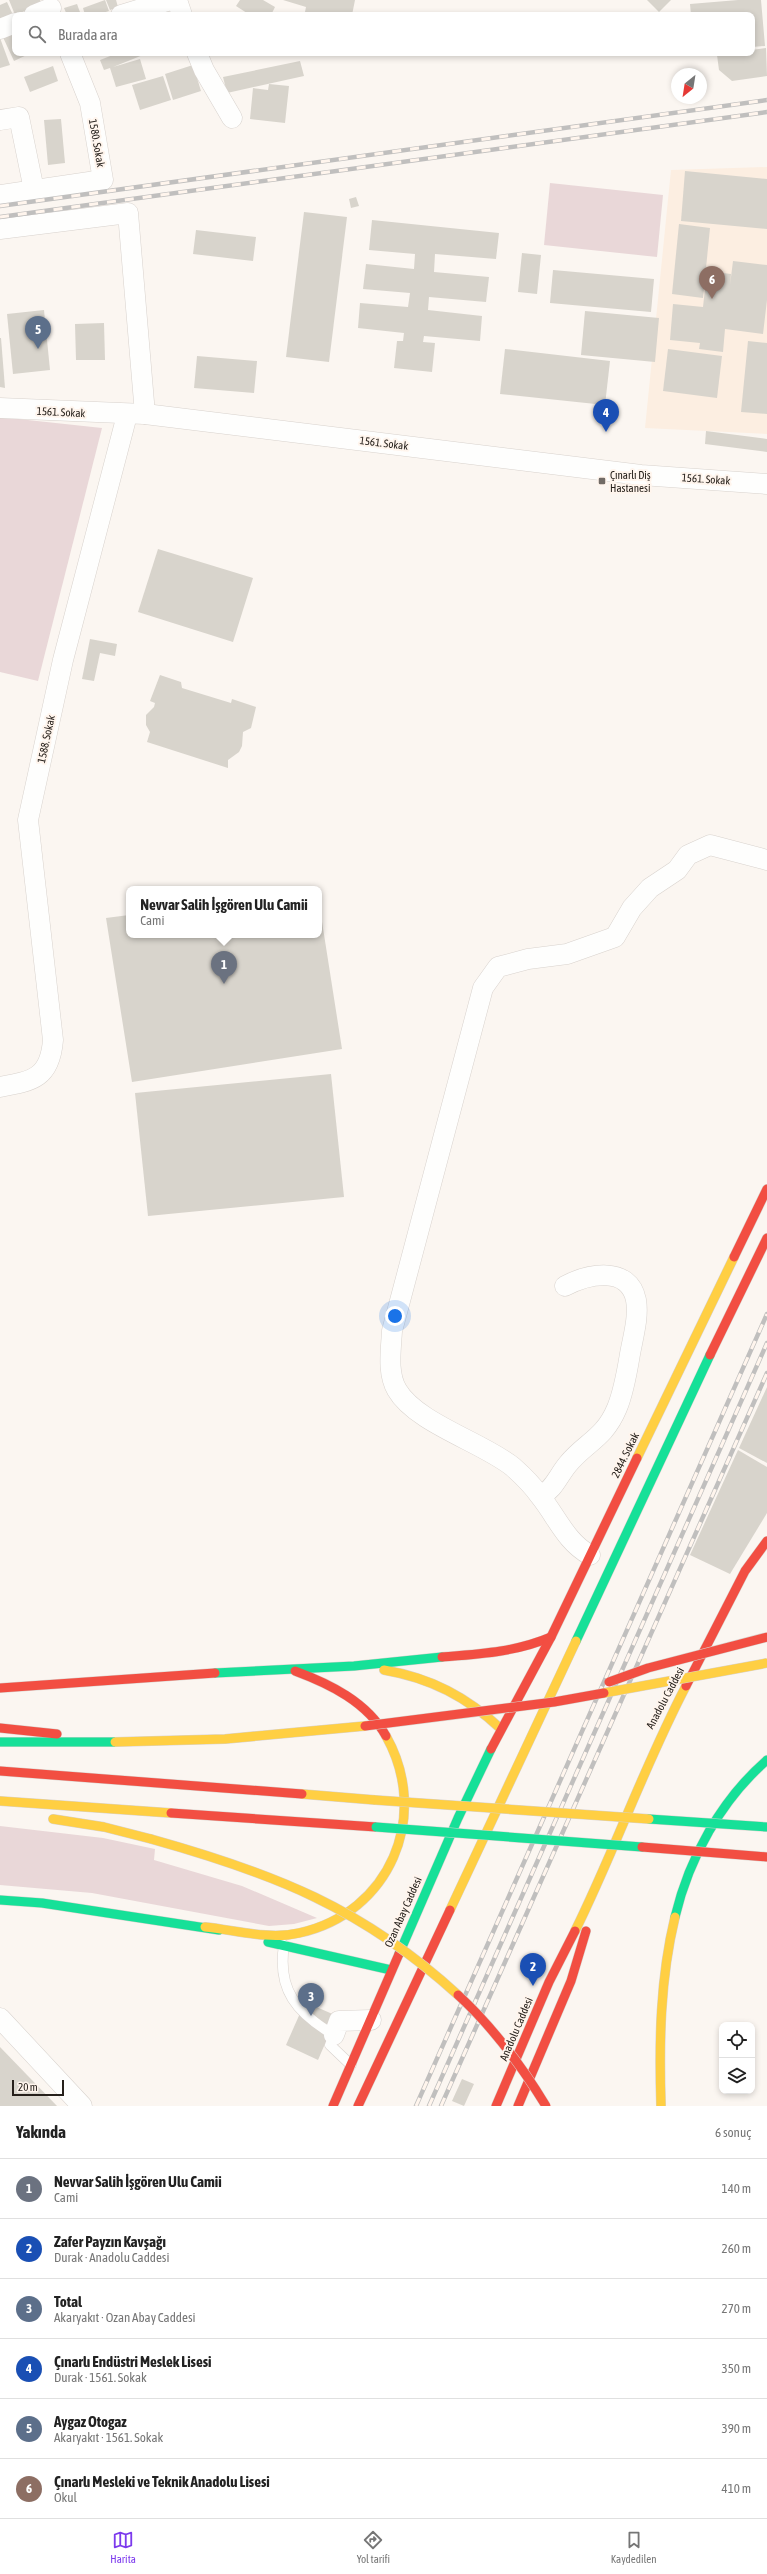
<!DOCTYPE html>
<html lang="tr">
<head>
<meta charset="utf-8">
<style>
  :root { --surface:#fff; --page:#f6f6f6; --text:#222; --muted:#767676; --line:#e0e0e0; --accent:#7c3aed }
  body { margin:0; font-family:"Asap Condensed",sans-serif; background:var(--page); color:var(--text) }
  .controls { position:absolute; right:12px; bottom:12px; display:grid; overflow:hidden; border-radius:8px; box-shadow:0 2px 6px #0003 }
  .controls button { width:36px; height:36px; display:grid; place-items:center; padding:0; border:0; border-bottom:1px solid var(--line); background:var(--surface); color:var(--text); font:20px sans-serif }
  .compass { position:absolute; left:671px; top:68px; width:36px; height:36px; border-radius:50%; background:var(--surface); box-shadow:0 2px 6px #0003; rotate:210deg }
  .scale { position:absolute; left:12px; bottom:10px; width:52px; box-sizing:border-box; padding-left:4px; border:2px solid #26201b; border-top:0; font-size:11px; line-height:14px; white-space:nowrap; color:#26201b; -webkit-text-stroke:3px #fff5ed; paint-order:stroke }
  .you { position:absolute; left:395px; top:1316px; width:14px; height:14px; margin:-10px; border:3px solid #fff; border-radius:50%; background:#1a73e8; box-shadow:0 0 0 6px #1a73e833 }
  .badge { display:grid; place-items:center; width:26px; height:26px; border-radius:50%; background:var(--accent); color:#fff; font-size:13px; font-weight:700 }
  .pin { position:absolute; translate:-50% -33px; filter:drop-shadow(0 1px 2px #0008) }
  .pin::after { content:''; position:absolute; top:21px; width:14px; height:12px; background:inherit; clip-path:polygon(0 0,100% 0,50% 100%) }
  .popup { position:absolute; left:126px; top:886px; width:196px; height:52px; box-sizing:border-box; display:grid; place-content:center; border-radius:8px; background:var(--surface); filter:drop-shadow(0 1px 3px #0005); font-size:13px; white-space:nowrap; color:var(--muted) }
  .popup b { font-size:15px; color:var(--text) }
  .popup::after { content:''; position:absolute; left:50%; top:100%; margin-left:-8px; border:8px solid transparent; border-top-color:var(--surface) }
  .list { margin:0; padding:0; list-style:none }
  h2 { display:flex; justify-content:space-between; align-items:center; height:52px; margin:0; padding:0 16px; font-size:17px }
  h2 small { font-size:13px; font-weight:400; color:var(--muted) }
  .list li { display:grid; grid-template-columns:26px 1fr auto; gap:12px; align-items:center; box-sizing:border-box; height:60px; padding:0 16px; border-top:1px solid var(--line) }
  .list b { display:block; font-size:15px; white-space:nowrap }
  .list p { margin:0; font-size:13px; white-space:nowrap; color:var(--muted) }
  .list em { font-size:13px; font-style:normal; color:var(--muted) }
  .icon { flex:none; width:22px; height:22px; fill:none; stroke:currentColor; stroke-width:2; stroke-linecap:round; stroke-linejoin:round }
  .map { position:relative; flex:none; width:767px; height:2106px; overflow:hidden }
  .search { position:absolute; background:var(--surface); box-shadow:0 2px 6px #0003; left:12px; right:12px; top:12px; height:44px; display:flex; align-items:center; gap:10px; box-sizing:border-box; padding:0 14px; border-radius:8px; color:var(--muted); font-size:15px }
  .sheet { height:412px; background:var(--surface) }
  nav { display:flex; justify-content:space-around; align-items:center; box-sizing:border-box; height:56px; border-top:1px solid var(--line); background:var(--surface); font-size:11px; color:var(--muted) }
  nav a { display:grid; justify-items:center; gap:2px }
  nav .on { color:var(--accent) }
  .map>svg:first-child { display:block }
</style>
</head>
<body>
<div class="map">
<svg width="767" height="2106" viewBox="0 0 767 2106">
  <rect width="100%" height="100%" fill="#fbf6f1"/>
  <!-- built -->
  <polygon fill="#fceee1" points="767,167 767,434 645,428 671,170"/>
  <!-- green -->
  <g fill="#e9d7d8">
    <polygon points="550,183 663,195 657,257 544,245"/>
    <polygon points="0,417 102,428 38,681 0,672"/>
    <polygon points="0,1826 103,1838 155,1849 154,1860 242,1886 317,1918 294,1924 269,1926 92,1893 0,1885"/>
  </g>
  <!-- building -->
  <g fill="#d8d4cc">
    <polygon points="9,0 40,0 42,4 15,15"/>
    <polygon points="105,0 109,11 96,15 85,15 83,8"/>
    <polygon points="106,0 116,0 118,7 110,10"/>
    <polygon points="240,0 263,0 275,7 271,15 250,15 236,6"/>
    <polygon points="283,0 355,0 352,15 318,15 305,12 306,7"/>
    <polygon points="647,0 671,0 659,12"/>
    <polygon points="738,0 761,0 765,46 752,47 752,15 691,15 690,4"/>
    <polygon points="7,2 13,15 0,21 0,5"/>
    <polygon points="77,4 81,15 67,15 64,8"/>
    <polygon points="15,26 15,53 31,53 14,61 1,33"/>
    <polygon points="0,38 10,65 0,68"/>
    <polygon points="766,48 767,76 732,81 719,70 717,55 752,53 752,50"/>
    <polygon points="118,53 148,53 113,67 140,59 146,79 116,87 110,68 104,70 100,60"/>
    <polygon points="300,61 304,76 227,93 223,77"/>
    <polygon points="193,65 201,91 173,100 165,74"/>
    <polygon points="53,66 58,81 30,92 24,77"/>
    <polygon points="163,76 171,100 140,110 132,85"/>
    <polygon points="269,84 289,86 285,123 250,119 253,88 268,90"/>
    <polygon points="61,119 65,163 48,165 44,120"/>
    <polygon points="685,171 767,179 767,229 681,221"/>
    <polygon points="356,197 359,206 351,208 349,199"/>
    <polygon points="304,212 347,217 329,362 286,357"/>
    <polygon points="372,220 499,233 496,259 435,254 434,272 489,277 486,302 429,297 428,310 482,316 480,341 424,336 423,342 435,343 432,372 394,368 397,341 403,341 404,333 358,328 360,303 408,307 410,293 363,289 366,264 414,269 415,254 369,250"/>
    <polygon points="679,224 710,228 703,298 672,294"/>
    <polygon points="196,230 256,237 253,261 193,254"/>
    <polygon points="522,253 541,255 537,294 518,292"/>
    <polygon points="733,261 767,265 767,300 763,334 725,329 723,352 699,349 700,343 670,340 673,304 703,307 707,271 731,274 730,285"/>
    <polygon points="553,270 654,279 651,312 550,303"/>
    <polygon points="44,310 50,370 13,374 7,314"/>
    <polygon points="585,311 659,318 655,362 581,355"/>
    <polygon points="104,323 105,360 76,360 75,324"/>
    <polygon points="0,338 1,338 5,388 0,387"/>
    <polygon points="748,341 767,343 767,414 741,412"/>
    <polygon points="505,349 610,361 605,405 500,394"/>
    <polygon points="668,349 722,356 717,398 663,391"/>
    <polygon points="197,356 257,361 254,393 194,388"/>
    <polygon points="706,431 767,439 767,452 705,444"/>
    <polygon points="158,549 253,578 233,642 138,612"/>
    <polygon points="90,639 117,644 115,656 100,653 94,681 82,679"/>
    <polygon points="160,675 181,682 182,688 231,703 232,699 256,707 251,728 243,732 242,746 239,752 228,760 228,768 147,742 150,732 146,725 146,715 154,707 155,703 150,701"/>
    <polygon points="320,909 342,1049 132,1082 106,918 129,915 129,935 319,935"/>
    <polygon points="331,1074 344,1197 148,1216 135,1093"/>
    <polygon points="767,1387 767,1463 739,1448"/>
    <polygon points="738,1450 767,1467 767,1513 730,1574 690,1555"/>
    <polygon points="305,2002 337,2016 318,2060 286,2045"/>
    <polygon points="0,2047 57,2106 0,2106"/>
    <polygon points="462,2079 474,2084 464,2106 452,2101"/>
  </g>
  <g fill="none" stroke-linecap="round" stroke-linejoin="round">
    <defs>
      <path id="lane" d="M 284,1945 C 277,1990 297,2013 334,2035 L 330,2045 L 351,2065"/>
      <g id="street">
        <polyline points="177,0 182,15"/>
        <polyline points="34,15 51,8"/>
        <polyline points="121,15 171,0"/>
        <polyline points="0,29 15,23"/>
        <polyline points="197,53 204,70 232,118"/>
        <polyline points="0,120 19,117 34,190"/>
        <polyline points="0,195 103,180 90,103 70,53"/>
        <polyline points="0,229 128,213 145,414"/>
        <polyline points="0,408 145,414 641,475 767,484"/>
        <path d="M 0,1087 C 33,1081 50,1078 53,1040 L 28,820 L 63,660 L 127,415"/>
        <path d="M 541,1496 C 554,1489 558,1476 568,1464 C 586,1442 604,1439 617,1408 C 624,1391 627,1372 630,1354 C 633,1337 639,1317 636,1300 C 629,1265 588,1274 565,1286"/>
        <path d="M 590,1555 C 566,1542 557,1517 540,1496 C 533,1486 522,1475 513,1467 C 484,1443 416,1423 397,1390 C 387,1373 391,1350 392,1331 L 483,988 L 498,967 L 528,959 L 567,954 L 615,937 L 632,908 L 650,888 L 677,870 L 688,855 L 710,845 L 767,860"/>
        <polyline points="0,2018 82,2106"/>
        <polyline points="334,2035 339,2021 371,2020"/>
      </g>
      <g id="fast">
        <polyline points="576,1641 710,1355"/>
        <polyline points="215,1673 354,1666 442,1657"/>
        <polyline points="0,1742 115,1742"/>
        <polyline points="0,1900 42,1903 219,1930"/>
        <path d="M 675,1917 C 689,1858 721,1800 767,1760"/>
        <polyline points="268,1942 391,1970"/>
        <polyline points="399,1954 458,1818 491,1749"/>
      </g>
      <g id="slow">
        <polyline points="637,1458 734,1257"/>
        <path d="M 384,1670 C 431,1678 467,1697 501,1729"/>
        <polyline points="302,1794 375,1800"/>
        <polyline points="0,1801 171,1813"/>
        <polyline points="53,1819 104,1827 151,1839"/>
        <polyline points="450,1910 576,1641"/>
        <path d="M 205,1927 C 235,1930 269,1940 299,1933 C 390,1913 431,1816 386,1736"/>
        <path d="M 575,1931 C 615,1850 644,1766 686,1686"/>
        <path d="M 661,2106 C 659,2042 660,1979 675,1917"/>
      </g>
      <g id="jam">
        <polyline points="734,1257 767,1189"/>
        <polyline points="710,1355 767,1238"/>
        <path d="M 442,1657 C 480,1654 516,1652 551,1637"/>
        <path d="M 295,1671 C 330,1684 367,1702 386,1736"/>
        <polyline points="686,1686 745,1571 767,1541"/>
        <polyline points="0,1688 215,1673"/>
        <polyline points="0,1728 57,1734"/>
        <polyline points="491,1749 551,1637 637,1458"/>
        <polyline points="0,1771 302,1794"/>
        <polyline points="171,1813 376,1827"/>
        <polyline points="333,2106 399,1954"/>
        <polyline points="358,2106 450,1910"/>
        <polyline points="496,2106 549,1982 575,1931"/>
        <polyline points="518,2106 571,1981 586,1931"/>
      </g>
    </defs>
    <!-- lane casing -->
    <use href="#lane" stroke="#d8d2cd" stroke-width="11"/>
    <!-- street casing -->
    <use href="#street" stroke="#d8d2cd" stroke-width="21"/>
    <!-- fast casing -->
    <use href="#fast" stroke="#d8d2cd" stroke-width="10"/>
    <!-- slow casing -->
    <use href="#slow" stroke="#d8d2cd" stroke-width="10"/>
    <!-- jam casing -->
    <use href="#jam" stroke="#d8d2cd" stroke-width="10"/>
    <!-- lane -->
    <use href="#lane" stroke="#fefefd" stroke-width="10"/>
    <!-- street -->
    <use href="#street" stroke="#fefefd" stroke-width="20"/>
    <!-- fast -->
    <use href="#fast" stroke="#16e098" stroke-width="9"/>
    <!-- slow -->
    <use href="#slow" stroke="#ffcf43" stroke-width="9"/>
    <!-- jam -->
    <use href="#jam" stroke="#f24e42" stroke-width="9"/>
    <defs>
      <g id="rail">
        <polyline points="0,206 767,100"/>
        <polyline points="0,217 767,112"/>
        <polyline points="416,2106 767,1314"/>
        <polyline points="429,2106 767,1343"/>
        <polyline points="441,2106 767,1373"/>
      </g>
    </defs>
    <!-- rail casing -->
    <use href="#rail" stroke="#c0bfbe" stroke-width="4.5"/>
    <!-- rail -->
    <use href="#rail" stroke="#fff5ed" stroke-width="3" stroke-dasharray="9" stroke-linecap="butt"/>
    <defs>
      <g id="fast-bridge">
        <polyline points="649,1819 767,1827"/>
        <polyline points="376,1827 642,1847"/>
      </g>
      <g id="slow-bridge">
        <polyline points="604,1693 767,1663"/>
        <polyline points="115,1742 225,1739 365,1726"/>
        <polyline points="375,1800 649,1819"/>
        <path d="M 151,1839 C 273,1873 363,1908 458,1995"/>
      </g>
      <g id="jam-bridge">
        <polyline points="609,1682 648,1668 767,1637"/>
        <polyline points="365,1726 554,1702 604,1693"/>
        <polyline points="642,1847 767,1857"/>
        <path d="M 458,1995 C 493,2027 521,2065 546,2106"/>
      </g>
    </defs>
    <!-- fast-bridge casing -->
    <use href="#fast-bridge" stroke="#d8d2cd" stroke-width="10" stroke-linecap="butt"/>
    <!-- slow-bridge casing -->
    <use href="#slow-bridge" stroke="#d8d2cd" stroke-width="10" stroke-linecap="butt"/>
    <!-- jam-bridge casing -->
    <use href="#jam-bridge" stroke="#d8d2cd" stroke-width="10" stroke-linecap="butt"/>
    <!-- fast-bridge -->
    <use href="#fast-bridge" stroke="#16e098" stroke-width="9"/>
    <!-- slow-bridge -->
    <use href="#slow-bridge" stroke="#ffcf43" stroke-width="9"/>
    <!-- jam-bridge -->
    <use href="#jam-bridge" stroke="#f24e42" stroke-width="9"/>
  </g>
  <!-- markers -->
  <rect fill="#716b66" stroke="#fff5ed" stroke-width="1.5" x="598" y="477" width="8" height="8" rx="2"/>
  <g text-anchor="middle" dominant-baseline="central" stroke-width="4" stroke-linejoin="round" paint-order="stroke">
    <!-- street labels -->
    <g font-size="11" fill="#26201b" stroke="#fff5ed">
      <text transform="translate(97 143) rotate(80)">1580. Sokak</text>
      <text transform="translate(61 412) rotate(3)">1561. Sokak</text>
      <text transform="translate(384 443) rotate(7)">1561. Sokak</text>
      <text transform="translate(706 479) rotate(4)">1561. Sokak</text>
      <text transform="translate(46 739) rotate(-78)">1588. Sokak</text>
      <text transform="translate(625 1455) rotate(-64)">2844. Sokak</text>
      <text transform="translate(665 1698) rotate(-62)">Anadolu Caddesi</text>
      <text transform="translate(403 1912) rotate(-66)">Ozan Abay Caddesi</text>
      <text transform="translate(516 2029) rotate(-67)">Anadolu Caddesi</text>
    </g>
    <!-- poi labels -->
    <g font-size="11" fill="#26201b" stroke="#fff5ed" text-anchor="start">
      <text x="610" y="475">Çınarlı Diş<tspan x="610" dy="13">Hastanesi</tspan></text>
    </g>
  </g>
</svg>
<div class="controls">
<button><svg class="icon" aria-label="locate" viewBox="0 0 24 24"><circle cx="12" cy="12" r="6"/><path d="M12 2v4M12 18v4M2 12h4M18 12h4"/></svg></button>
<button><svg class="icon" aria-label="layers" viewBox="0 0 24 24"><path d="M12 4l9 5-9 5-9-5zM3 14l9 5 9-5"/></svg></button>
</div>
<svg class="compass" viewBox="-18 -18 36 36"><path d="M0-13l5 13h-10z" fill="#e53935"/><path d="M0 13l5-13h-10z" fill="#767676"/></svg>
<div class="scale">20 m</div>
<div class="you"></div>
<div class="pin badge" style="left:224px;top:984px;background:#6b7280">1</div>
<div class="popup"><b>Nevvar Salih İşgören Ulu Camii</b>Cami</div>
<div class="pin badge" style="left:533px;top:1986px;background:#1a4fb4">2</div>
<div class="pin badge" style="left:311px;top:2016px;background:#5c6f8a">3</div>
<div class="pin badge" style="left:606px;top:432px;background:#1a4fb4">4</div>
<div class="pin badge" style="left:38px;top:349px;background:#5c6f8a">5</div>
<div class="pin badge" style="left:712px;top:299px;background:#8d6e63">6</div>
<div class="search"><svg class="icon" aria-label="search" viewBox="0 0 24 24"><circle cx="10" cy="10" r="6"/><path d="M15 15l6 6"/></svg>Burada ara</div>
</div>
<section class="sheet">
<h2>Yakında<small>6 sonuç</small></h2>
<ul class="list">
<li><span class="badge" style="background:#6b7280">1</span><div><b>Nevvar Salih İşgören Ulu Camii</b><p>Cami</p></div><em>140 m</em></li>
<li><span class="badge" style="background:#1a4fb4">2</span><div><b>Zafer Payzın Kavşağı</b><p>Durak · Anadolu Caddesi</p></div><em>260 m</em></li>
<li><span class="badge" style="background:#5c6f8a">3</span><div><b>Total</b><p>Akaryakıt · Ozan Abay Caddesi</p></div><em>270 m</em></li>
<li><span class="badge" style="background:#1a4fb4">4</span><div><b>Çınarlı Endüstri Meslek Lisesi</b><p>Durak · 1561. Sokak</p></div><em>350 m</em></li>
<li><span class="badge" style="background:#5c6f8a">5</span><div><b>Aygaz Otogaz</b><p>Akaryakıt · 1561. Sokak</p></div><em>390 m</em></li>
<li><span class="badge" style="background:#8d6e63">6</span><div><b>Çınarlı Mesleki ve Teknik Anadolu Lisesi</b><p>Okul</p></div><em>410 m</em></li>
</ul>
</section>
<nav>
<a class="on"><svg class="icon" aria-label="map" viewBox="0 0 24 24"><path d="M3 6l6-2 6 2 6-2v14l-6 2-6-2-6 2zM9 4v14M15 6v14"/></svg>Harita</a>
<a><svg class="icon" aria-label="directions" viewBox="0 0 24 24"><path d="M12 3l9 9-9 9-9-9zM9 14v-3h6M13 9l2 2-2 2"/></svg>Yol tarifi</a>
<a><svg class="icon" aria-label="saved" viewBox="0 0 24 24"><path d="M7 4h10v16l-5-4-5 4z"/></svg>Kaydedilen</a>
</nav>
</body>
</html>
